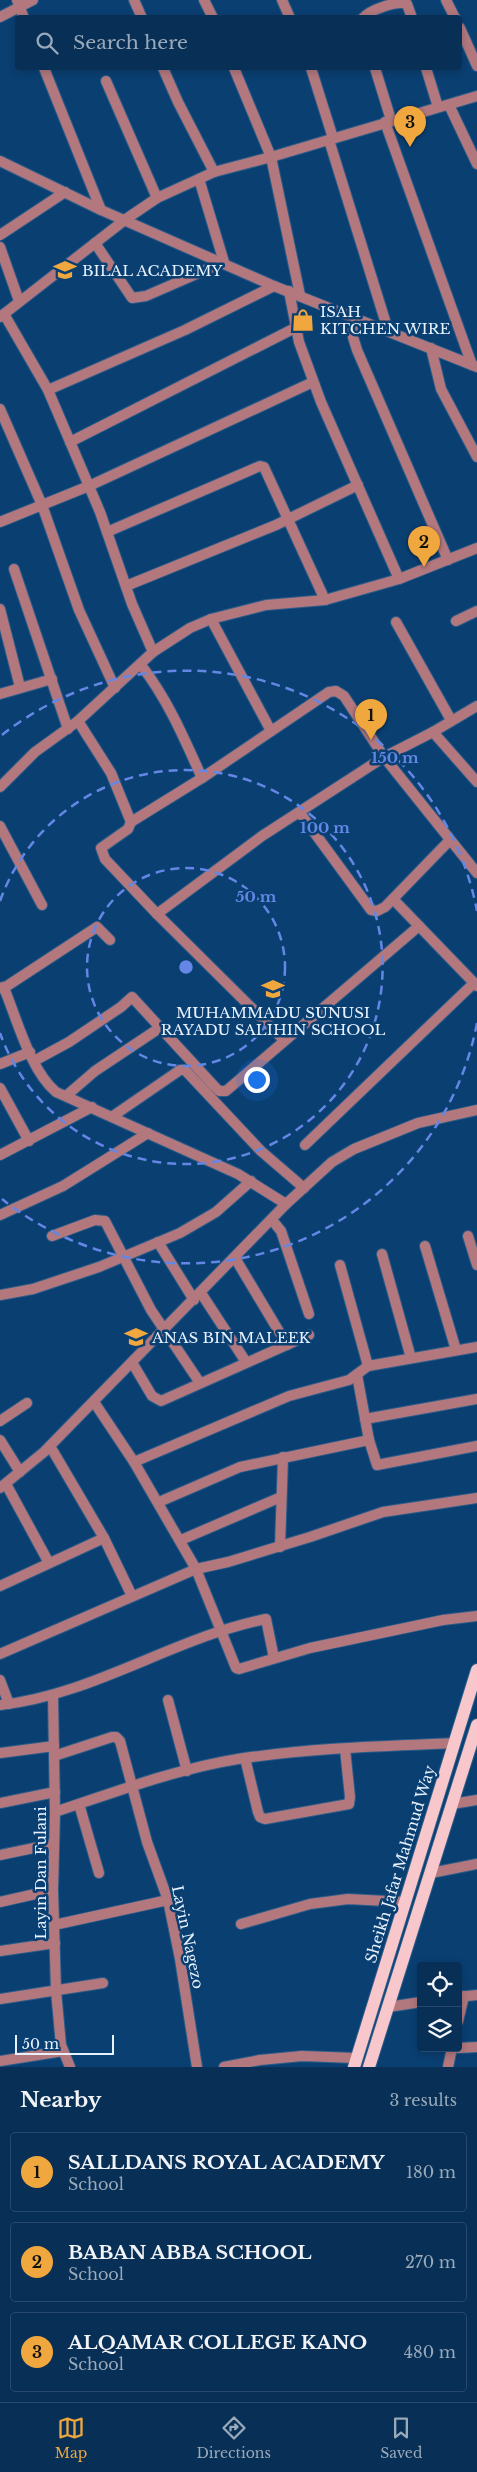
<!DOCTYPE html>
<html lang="en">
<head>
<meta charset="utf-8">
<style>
  :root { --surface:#082f56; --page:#11375c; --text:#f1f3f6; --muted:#98a9b9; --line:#294a6c; --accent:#efa73e }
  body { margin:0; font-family:"Libre Baskerville",serif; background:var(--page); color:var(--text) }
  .controls { position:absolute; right:15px; bottom:15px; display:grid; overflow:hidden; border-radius:5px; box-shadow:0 2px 8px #0003 }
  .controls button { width:45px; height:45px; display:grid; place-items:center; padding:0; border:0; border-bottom:1px solid var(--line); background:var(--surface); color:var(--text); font:25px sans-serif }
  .scale { position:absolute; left:15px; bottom:12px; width:99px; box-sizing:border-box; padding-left:5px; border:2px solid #e7f2fe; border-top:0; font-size:14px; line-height:18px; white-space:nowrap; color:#e7f2fe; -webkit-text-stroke:4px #0a3f72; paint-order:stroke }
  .you { position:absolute; left:256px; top:1079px; width:18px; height:18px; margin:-12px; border:4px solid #fff; border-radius:50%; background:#1a73e8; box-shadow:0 0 0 8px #1a73e833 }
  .badge { display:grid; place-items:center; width:32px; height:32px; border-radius:50%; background:var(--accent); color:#111; font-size:16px; font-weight:700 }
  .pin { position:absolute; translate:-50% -41px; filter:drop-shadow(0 1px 2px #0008) }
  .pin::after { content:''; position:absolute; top:26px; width:18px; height:15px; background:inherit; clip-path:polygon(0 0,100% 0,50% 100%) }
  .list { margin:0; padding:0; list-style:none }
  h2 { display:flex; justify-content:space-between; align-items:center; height:65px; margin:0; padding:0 20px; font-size:21px }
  h2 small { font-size:16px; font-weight:400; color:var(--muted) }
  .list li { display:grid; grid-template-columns:32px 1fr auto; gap:15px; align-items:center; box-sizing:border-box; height:80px; margin:0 10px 10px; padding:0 10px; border:1px solid var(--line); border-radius:5px }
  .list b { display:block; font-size:19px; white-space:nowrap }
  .list p { margin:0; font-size:16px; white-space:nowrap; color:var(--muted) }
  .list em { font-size:16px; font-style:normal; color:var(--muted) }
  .icon { flex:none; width:28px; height:28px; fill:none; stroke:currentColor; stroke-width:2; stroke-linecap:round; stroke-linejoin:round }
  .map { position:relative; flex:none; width:477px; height:2067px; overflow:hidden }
  .search { position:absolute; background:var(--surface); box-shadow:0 2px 8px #0003; left:15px; right:15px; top:15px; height:55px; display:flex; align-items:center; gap:12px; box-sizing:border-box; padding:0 18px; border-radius:5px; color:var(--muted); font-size:19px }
  .sheet { height:335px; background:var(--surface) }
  nav { display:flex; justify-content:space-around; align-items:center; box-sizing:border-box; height:70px; border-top:1px solid var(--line); background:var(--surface); font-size:14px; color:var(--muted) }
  nav a { display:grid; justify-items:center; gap:2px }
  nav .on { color:var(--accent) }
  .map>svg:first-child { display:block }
</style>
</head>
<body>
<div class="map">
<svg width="477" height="2067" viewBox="0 0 477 2067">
  <rect width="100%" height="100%" fill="#0a3f72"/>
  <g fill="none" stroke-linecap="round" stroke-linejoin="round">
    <defs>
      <g id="street">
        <polyline points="17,0 24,18"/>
        <polyline points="134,0 142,18"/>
        <polyline points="204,0 213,18"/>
        <polyline points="282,0 290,18"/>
        <polyline points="446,0 455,18"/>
        <polyline points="0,17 33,0"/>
        <path d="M 363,18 C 370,10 397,0 407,4 L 412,18"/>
        <polyline points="460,28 477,66"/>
        <polyline points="44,68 101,210"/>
        <polyline points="163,68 178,102 214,172"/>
        <polyline points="234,68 271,157 300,295"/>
        <polyline points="311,68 333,138"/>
        <polyline points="375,68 391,120"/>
        <polyline points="426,68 438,107"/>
        <polyline points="106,81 157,198"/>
        <polyline points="449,105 477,164"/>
        <polyline points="385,122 472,365"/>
        <polyline points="329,140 388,330"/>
        <polyline points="0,161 101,210 274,286 477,367"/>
        <polyline points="0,235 65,192"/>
        <polyline points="95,243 132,298 146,296 224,262 199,179"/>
        <polyline points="0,247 19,301"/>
        <polyline points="289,291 299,342 321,402 399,579"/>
        <polyline points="4,314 48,390 100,512 132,604 153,652"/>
        <polyline points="352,316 353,337 357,350 448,560"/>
        <polyline points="0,317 126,219 157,198 214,172 271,157 477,96"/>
        <polyline points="431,348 441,389 477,457"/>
        <polyline points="48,390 185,330 274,286"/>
        <polyline points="0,409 42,505 79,610 115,688"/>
        <polyline points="70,442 295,328"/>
        <polyline points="0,522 89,486 313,382"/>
        <polyline points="107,532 260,466 264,467 325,600"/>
        <polyline points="14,569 68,729"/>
        <polyline points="126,586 276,525 358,485"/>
        <polyline points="0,609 20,687"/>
        <polyline points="211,619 271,731"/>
        <polyline points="456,621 477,611"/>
        <polyline points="396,622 451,720"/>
        <path d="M 141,665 C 168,700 184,738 202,778"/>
        <polyline points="0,694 52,679"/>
        <polyline points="78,721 111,773 131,822 128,829 101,848 105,859 157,914 284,1040"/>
        <polyline points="433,732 477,782"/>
        <polyline points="0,787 35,752 78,721 153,652 190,628 211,619 266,605 325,600 399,579 477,548"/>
        <polyline points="300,813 371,910 377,911 385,907 449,841"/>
        <polyline points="131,822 202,778 329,692 336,691 344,696 384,757 477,873"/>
        <polyline points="0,826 42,905"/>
        <polyline points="393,899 477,986"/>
        <polyline points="157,914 262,836 384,757 433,732 477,706"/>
        <polyline points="0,988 7,986 97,927 110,940"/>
        <path d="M 4,988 C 17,1019 30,1070 56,1092 L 238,1174 L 286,1204"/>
        <polyline points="34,1061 69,1042 121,1007 132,997 214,1086 219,1091 226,1091 419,926"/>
        <polyline points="0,1064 30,1052"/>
        <polyline points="0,1088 29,1141"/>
        <polyline points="66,1096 95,1071 161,1027"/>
        <polyline points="113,1116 180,1070 185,1070 261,1151 304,1188"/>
        <polyline points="305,1145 474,983"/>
        <polyline points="0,1155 92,1107"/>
        <polyline points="0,1215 63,1186 148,1133"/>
        <polyline points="272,1220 281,1231 309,1314"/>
        <polyline points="52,1236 95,1220 105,1221 151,1310 200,1383"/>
        <polyline points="468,1236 477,1265"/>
        <polyline points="158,1242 194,1300"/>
        <polyline points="425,1246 456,1350"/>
        <polyline points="382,1254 411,1358"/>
        <polyline points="235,1258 287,1345"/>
        <polyline points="340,1265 368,1366"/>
        <polyline points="201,1293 246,1362"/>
        <polyline points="0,1295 33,1289 99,1267 180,1233 216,1212 251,1181"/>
        <polyline points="133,1364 152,1396 161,1401 309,1335"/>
        <polyline points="357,1375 369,1440 377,1465 477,1446"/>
        <polyline points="94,1402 134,1462 196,1569 236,1668 239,1669 310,1648 443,1620 477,1616"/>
        <polyline points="365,1419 477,1399"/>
        <polyline points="0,1421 27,1403"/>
        <polyline points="0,1440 20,1472"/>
        <polyline points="50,1446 104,1538 132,1596"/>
        <polyline points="134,1462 289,1396 349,1380 368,1366 477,1347"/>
        <polyline points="6,1484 49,1563"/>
        <polyline points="0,1488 44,1452 286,1204 332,1162 354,1149 418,1123 477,1110"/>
        <polyline points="159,1502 240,1467 369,1440"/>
        <polyline points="181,1540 281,1497"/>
        <polyline points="280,1547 283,1457"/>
        <polyline points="0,1586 104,1538"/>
        <polyline points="0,1654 196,1569 228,1562 310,1537 383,1512 477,1498"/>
        <polyline points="0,1680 9,1704"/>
        <polyline points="53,1695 55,1812 53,1890 56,1991 61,2045 70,2067"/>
        <polyline points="168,1700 187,1771"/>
        <path d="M 0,1705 C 93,1695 175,1637 266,1619 L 274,1658"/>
        <polyline points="0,1753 54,1746"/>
        <polyline points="54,1756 112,1737 116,1737 120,1741 147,1842 168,1900 180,1959 197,2067"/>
        <polyline points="245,1758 258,1812 260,1817 265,1819 349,1804 350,1797 345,1749"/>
        <polyline points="0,1803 55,1792"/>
        <polyline points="79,1804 99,1873"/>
        <polyline points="452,1804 477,1800"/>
        <path d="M 55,1812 C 115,1792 176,1769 238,1759 C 309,1748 382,1746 454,1743"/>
        <polyline points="0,1855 53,1844"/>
        <polyline points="431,1873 477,1864"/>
        <polyline points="0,1902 53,1890"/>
        <polyline points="241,1924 310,1904 348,1899 406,1902"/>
        <polyline points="54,1925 168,1900"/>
        <polyline points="0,1951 55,1943"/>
        <polyline points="458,1997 477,1995"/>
        <polyline points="0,1999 103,1983"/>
        <polyline points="388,2007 421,2002"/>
        <polyline points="458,2021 464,1996"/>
        <polyline points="458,2048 477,2047"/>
        <polyline points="0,2061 63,2051"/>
        <polyline points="224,2067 260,2060 302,2056 356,2058"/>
        <polyline points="448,2067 452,2048"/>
      </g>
      <g id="primary">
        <polyline points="354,2067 477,1670"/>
        <polyline points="369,2067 477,1725"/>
      </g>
    </defs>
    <!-- street casing -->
    <use href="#street" stroke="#2d5c88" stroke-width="12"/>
    <!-- primary casing -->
    <use href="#primary" stroke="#2d5c88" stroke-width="14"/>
    <!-- street -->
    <use href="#street" stroke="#b2787e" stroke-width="10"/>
    <!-- primary -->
    <use href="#primary" stroke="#f7c7cb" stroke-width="12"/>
  </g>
  <!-- distance rings -->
  <g fill="none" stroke="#6487e5" stroke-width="2.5" stroke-dasharray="9 6">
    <circle cx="186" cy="967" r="99"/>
    <path d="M0 901A197 197 0 1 1 0 1033"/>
    <path d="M477 1023A296 296 0 0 1 2 1199M2 735A296 296 0 0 1 477 911"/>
  </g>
  <!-- icons -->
  <defs>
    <symbol id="school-bare" viewBox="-9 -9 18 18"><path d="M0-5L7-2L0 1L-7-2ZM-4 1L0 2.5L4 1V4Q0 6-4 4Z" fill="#efa73e" stroke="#0a3f72" stroke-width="2.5" paint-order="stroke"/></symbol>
    <symbol id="shop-bare" viewBox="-9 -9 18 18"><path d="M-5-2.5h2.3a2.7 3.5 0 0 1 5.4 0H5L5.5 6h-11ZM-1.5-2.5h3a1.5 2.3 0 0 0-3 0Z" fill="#efa73e" stroke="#0a3f72" stroke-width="2.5" paint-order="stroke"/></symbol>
  </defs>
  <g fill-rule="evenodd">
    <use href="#school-bare" x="49" y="254" width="32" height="32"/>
    <use href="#shop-bare" x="287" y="304" width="32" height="32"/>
    <use href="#school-bare" x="257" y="973" width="32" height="32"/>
    <use href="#school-bare" x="120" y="1321" width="32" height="32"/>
  </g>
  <g text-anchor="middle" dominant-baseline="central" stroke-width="5" stroke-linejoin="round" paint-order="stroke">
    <!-- poi labels -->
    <g font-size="15" fill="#e7f2fe" stroke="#0a3f72" text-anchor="start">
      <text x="82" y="270">BILAL ACADEMY</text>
      <text x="320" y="311">ISAH<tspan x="320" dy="17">KITCHEN WIRE</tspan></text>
      <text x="273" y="1012" text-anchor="middle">MUHAMMADU SUNUSI<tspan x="273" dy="17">RAYADU SALIHIN SCHOOL</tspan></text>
      <text x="152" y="1337">ANAS BIN MALEEK</text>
    </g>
    <!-- street labels -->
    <g font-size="15" fill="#e7f2fe" stroke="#0a3f72">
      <text transform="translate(400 1864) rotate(-73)">Sheikh Jafar Mahmud Way</text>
      <text transform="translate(40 1873) rotate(-90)">Layin Dan Fulani</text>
      <text transform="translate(188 1937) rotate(78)">Layin Nagezo</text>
    </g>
  </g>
  <circle cx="186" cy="967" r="8" fill="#6487e5" stroke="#0a3f72" stroke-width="2.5"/>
  <g font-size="15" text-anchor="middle" font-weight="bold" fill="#6487e5" stroke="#0a3f72" stroke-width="5" stroke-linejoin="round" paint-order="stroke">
    <text x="395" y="763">150 m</text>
    <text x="325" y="833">100 m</text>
    <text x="256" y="902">50 m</text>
  </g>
</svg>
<div class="controls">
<button><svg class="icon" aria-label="locate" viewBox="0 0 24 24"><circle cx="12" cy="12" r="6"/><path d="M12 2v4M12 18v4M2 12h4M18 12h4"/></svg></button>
<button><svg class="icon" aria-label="layers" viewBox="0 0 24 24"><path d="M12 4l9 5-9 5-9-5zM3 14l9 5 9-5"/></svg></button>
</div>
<div class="scale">50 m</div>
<div class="you"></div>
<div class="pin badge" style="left:371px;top:740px">1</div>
<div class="pin badge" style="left:424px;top:567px">2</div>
<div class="pin badge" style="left:410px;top:147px">3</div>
<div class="search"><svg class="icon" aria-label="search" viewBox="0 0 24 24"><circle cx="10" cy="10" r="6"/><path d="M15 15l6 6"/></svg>Search here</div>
</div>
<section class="sheet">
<h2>Nearby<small>3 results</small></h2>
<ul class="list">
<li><span class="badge">1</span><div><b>SALLDANS ROYAL ACADEMY</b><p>School</p></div><em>180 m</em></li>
<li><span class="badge">2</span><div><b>BABAN ABBA SCHOOL</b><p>School</p></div><em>270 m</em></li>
<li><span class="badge">3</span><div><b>ALQAMAR COLLEGE KANO</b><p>School</p></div><em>480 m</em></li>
</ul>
</section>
<nav>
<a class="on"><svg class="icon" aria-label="map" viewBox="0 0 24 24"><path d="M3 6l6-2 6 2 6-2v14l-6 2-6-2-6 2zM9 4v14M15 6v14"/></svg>Map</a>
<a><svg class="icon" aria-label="directions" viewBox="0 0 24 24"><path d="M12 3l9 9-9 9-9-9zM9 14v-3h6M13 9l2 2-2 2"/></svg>Directions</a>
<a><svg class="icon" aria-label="saved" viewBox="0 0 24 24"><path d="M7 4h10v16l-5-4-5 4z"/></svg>Saved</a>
</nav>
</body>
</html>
